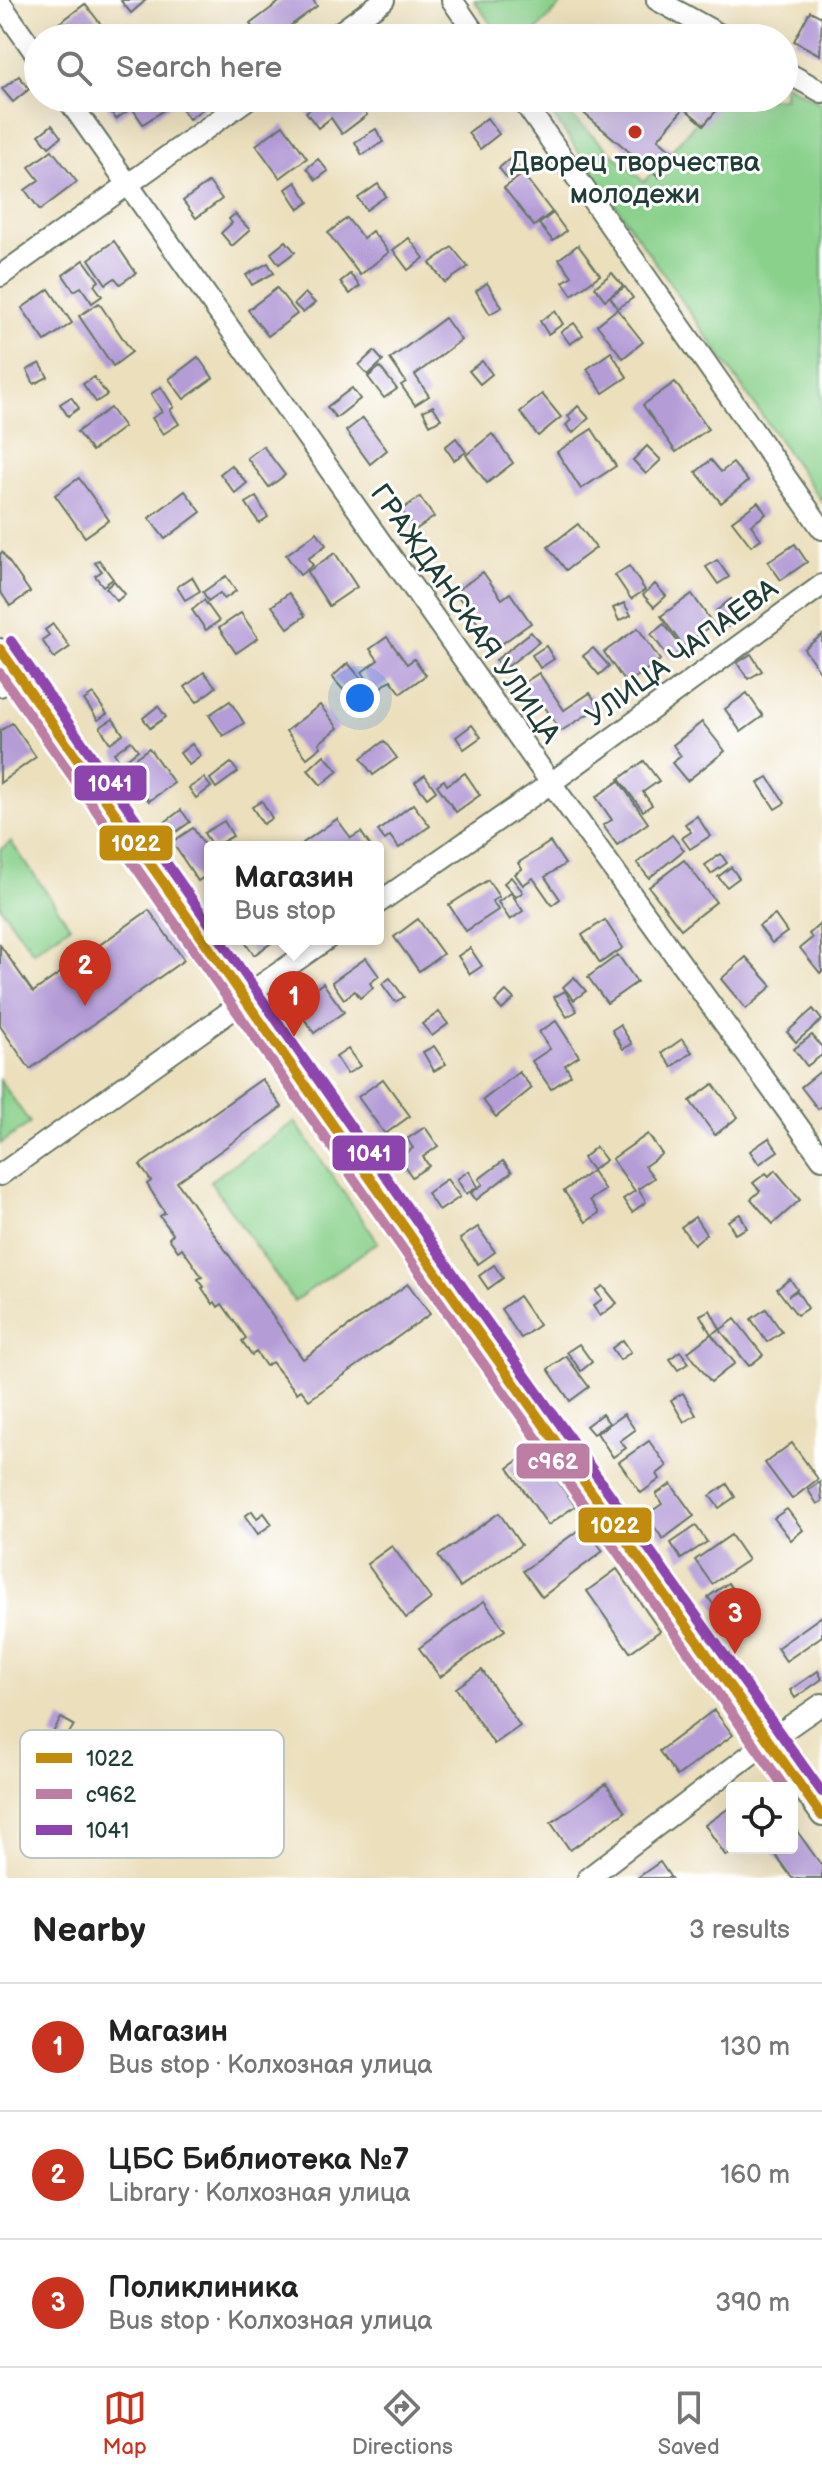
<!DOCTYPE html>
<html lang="en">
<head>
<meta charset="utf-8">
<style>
  :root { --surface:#fff; --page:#f6f6f6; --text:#222; --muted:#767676; --line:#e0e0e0; --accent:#c8321e }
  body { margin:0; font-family:"Balsamiq Sans",sans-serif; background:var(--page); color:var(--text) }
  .controls { position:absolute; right:24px; bottom:24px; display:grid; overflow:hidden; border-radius:8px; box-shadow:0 8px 32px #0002 }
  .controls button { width:72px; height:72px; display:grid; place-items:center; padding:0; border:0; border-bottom:2px solid var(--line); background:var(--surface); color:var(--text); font:40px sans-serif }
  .you { position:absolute; left:360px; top:698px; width:28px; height:28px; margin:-20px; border:6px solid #fff; border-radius:50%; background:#1a73e8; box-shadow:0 0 0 12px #1a73e833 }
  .badge { display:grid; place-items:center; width:52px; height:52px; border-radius:50%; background:var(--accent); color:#fff; font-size:26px; font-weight:700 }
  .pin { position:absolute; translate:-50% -66px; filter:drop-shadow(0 2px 4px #0008) }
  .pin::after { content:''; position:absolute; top:42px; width:28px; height:24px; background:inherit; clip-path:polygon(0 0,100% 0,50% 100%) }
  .popup { position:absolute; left:204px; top:841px; width:180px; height:104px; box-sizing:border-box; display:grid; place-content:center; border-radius:8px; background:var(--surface); filter:drop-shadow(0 2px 6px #0005); font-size:26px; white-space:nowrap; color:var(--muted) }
  .popup b { font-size:30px; color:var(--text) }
  .popup::after { content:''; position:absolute; left:50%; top:100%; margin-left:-16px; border:16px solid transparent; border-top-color:var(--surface) }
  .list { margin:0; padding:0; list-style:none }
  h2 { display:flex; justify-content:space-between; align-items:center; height:104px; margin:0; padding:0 32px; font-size:34px }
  h2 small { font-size:26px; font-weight:400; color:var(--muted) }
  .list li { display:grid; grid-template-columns:52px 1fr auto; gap:24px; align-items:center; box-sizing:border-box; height:128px; padding:0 32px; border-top:2px solid var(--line) }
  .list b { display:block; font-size:30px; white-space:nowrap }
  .list p { margin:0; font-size:26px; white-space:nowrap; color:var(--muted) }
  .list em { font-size:26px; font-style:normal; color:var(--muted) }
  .icon { flex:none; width:44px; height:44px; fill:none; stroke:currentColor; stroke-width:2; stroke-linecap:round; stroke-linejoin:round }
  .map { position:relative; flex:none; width:822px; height:1878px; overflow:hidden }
  .search { position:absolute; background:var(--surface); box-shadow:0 8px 32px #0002; left:24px; right:24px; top:24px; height:88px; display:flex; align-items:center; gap:20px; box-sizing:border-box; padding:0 28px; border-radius:44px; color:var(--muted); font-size:30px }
  .sheet { height:488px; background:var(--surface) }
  nav { display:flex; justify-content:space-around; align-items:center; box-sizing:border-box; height:112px; border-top:2px solid var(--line); background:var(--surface); font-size:22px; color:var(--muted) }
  nav a { display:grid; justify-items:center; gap:4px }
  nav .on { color:var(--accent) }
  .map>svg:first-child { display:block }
</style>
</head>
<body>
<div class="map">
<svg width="822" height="1878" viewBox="0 0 822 1878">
  <rect width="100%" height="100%" fill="#fff"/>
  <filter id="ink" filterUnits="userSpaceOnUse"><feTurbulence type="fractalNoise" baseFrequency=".0125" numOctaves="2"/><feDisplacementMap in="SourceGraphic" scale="16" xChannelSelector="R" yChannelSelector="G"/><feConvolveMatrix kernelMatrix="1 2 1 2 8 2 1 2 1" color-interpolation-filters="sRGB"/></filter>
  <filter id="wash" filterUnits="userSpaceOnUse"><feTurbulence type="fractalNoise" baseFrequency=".006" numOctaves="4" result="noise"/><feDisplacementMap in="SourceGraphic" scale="32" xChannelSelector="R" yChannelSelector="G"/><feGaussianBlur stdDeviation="1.8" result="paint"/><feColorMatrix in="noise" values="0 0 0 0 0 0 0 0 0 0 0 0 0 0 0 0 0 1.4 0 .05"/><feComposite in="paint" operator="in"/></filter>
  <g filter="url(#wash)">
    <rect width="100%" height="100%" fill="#ebdfbc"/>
    <!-- green -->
    <g fill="#8ad18c" stroke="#548760" stroke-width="2">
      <polygon points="474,0 566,0 529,38 501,38"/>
      <polygon points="784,83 822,104 822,502 541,98 551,98 644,182 717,98 784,98"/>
      <polygon points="11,842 70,926 33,952 0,906 0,850"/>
      <polygon points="0,1080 30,1123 0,1144"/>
      <polygon points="295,1122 378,1242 294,1301 210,1181"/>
    </g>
    <g id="blocks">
      <!-- building -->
      <g fill="#b49cd7">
        <polygon points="123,0 146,0 131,13 121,1"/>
        <polygon points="282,0 313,0 317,6 274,38 260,38 250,24"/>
        <polygon points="85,4 103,27 89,38 61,38 53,28"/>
        <polygon points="810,11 822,17 820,55 794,41"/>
        <polygon points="19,76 29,89 13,102 2,89"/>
        <polygon points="101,98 126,98 130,103 137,98 169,98 173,104 143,124 132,108 116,119"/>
        <polygon points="175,98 198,98 204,108 189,119"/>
        <polygon points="325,98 354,98 367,115 342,134 331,118 318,128 306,112"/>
        <polygon points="590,98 719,98 724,102 704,125 684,108 658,139 677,155 659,177 580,110"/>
        <polygon points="487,118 499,134 480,149 468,133"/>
        <polygon points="52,125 61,137 49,147 39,135"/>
        <polygon points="283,125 307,158 280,178 256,145"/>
        <polygon points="376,129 383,142 362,155 355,142"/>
        <polygon points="52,150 77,182 40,210 25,190 39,180 29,167"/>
        <polygon points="511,158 519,168 507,178 499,168"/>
        <polygon points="318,159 328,171 316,180 307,168"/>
        <polygon points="523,174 552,212 534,226 504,188"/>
        <polygon points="209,182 222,199 196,218 183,201"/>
        <polygon points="296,182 309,202 299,209 286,189"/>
        <polygon points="378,184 386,196 366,210 358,198"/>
        <polygon points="553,213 566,231 553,241 539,224"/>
        <polygon points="235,214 250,230 232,246 221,233 232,223 229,219"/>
        <polygon points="347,218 363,238 372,231 389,252 360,275 328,233"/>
        <polygon points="409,238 424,258 408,270 393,250"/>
        <polygon points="114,241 136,273 120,284 115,278 106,284 89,259"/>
        <polygon points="286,241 295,252 279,264 271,253"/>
        <polygon points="578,245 600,275 572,295 563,282 572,276 559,259"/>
        <polygon points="452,247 468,267 445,283 430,263"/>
        <polygon points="84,260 99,281 94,285 102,296 92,303 81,287 74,291 63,275"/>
        <polygon points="268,263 274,273 252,285 246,275"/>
        <polygon points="612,273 623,286 605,300 595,287"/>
        <polygon points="350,274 360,286 350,294 340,282"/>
        <polygon points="487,283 502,307 490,314 476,291"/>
        <polygon points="625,287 633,298 618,308 610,297"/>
        <polygon points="277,288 297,314 268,336 248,310"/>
        <polygon points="49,289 72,323 45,341 22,308"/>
        <polygon points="305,293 315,303 303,313 294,304"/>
        <polygon points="99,303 132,352 113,366 79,316"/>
        <polygon points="617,309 643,342 623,358 597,325"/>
        <polygon points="555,311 563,324 548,334 540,321"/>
        <polygon points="445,318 461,340 415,375 429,396 415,405 401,385 406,382 390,359"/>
        <polygon points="574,323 583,335 570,344 561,332"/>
        <polygon points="374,351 383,361 368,375 359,365"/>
        <polygon points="611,352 627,377 603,393 587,369"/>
        <polygon points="198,357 213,378 184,399 169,379"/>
        <polygon points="482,361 492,374 480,384 469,371"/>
        <polygon points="40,363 48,377 34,384 27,370"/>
        <polygon points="380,367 397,389 384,398 368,377"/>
        <polygon points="94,377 107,395 96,402 83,384"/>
        <polygon points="675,382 708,429 676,452 643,405"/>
        <polygon points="161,387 174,407 170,410 179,424 163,434 152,418 162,412 151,394"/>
        <polygon points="352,388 360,399 336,418 327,407"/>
        <polygon points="542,394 561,417 538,436 520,412"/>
        <polygon points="71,397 79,408 68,416 60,404"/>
        <polygon points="433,406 441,419 430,425 423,411"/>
        <polygon points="578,406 589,418 573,433 566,425 571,420 568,416"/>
        <polygon points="110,408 124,427 92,451 77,432"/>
        <polygon points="363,418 387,450 370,464 346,431"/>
        <polygon points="592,429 616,466 581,489 557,452"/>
        <polygon points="492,434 513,463 487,483 466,455"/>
        <polygon points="456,438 466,452 454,460 445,447"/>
        <polygon points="263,446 285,475 269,487 247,458"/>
        <polygon points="647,446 661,460 646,474 633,460"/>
        <polygon points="711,460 721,472 733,463 748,481 721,503 696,472"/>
        <polygon points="231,465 247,483 235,493 220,474"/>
        <polygon points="79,478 109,520 85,537 55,495"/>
        <polygon points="185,491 201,512 165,539 149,518"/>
        <polygon points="256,497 268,517 259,523 246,503"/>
        <polygon points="420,497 434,517 415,530 401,510"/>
        <polygon points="758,502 766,514 751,525 761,539 751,546 732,521"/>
        <polygon points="578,524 596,548 566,570 548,547"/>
        <polygon points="317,532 326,545 308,559 313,565 300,575 286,555"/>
        <polygon points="795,544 807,562 781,580 768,562"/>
        <polygon points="2,552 30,592 10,606 0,591 0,554"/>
        <polygon points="335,553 357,587 329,606 307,572"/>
        <polygon points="99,560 113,579 103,586 95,576 102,571 95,563"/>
        <polygon points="717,560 729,577 718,584 706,567"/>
        <polygon points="629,566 645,590 631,599 615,575"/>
        <polygon points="483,572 502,599 510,593 531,623 496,648 455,592"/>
        <polygon points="226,576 236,591 224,599 220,593 208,601 203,592"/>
        <polygon points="192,577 200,591 185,600 177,587"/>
        <polygon points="114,581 125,594 117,601 106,588"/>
        <polygon points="655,584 666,596 654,607 643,595"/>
        <polygon points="289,593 305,616 288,628 272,606"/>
        <polygon points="692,594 713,624 683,646 661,616"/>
        <polygon points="731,599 744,614 728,627 716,611"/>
        <polygon points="204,600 219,621 206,630 192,610"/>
        <polygon points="624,603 631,615 619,621 613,608"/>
        <polygon points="241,613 258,638 236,653 219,628"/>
        <polygon points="53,624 70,647 54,658 42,640 49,635 45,630"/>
        <polygon points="664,624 683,649 670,659 651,634"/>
        <polygon points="638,628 660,660 626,684 604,652"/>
        <polygon points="531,632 539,642 503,670 496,660"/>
        <polygon points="822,635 822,674 804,649"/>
        <polygon points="387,637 407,664 414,659 426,675 401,693 391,680 375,692 362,672 378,660 370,649"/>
        <polygon points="546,646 554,659 540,668 532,655"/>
        <polygon points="593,648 609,666 599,675 583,656"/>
        <polygon points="751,654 762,671 748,679 737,663"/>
        <polygon points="348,663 363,681 347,694 332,677"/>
        <polygon points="204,672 216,687 197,702 185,687"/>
        <polygon points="539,673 564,710 590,693 599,707 561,731 540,700 525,709 513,690"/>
        <polygon points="747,693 763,716 741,732 725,709"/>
        <polygon points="93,694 107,714 98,720 84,700"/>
        <polygon points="230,701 244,723 223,736 209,715"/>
        <polygon points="320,705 338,728 319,743 321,747 307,758 286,731"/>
        <polygon points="158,706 166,717 150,728 143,718"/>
        <polygon points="113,719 123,734 110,743 100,727"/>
        <polygon points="702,722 725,751 687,781 672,763 681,756 673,745"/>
        <polygon points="12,723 36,757 0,783 0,731"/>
        <polygon points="472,725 481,737 464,749 456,737"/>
        <polygon points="131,741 138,750 121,763 114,753"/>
        <polygon points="384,741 397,758 373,775 361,758"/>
        <polygon points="192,744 201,756 189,765 180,753"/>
        <polygon points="149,748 174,783 149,801 124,766"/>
        <polygon points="324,755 338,771 321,785 308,770"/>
        <polygon points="644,761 659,781 643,792 652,805 643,811 619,779"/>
        <polygon points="231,763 238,772 216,788 210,779"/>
        <polygon points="465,773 480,795 456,812 437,785 444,780 447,785"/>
        <polygon points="425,775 436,791 427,798 415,782"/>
        <polygon points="768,777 785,803 775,809 758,783"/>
        <polygon points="204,778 211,787 196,798 189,788"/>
        <polygon points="619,781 648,823 617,845 603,825 612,820 596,797"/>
        <polygon points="262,801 272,818 263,824 252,807"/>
        <polygon points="413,804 430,826 399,848 390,836 385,840 378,831"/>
        <polygon points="181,810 190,822 173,834 165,822"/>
        <polygon points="697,816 710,836 690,849 682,838 691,832 685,824"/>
        <polygon points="337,819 351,838 361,832 371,847 306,847 303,843"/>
        <polygon points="224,821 233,836 213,847 204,833"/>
        <polygon points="193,828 210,854 210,873 198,881 172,842"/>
        <polygon points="672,835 684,850 649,878 637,863"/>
        <polygon points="550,842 565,864 545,877 560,899 552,905 533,878 523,885 515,874 522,869 518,863"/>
        <polygon points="721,854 727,863 711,874 705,865"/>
        <polygon points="684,860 716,902 681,929 649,887"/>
        <polygon points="731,867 739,878 727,887 718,877"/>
        <polygon points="511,877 523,892 516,897 504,883"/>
        <polygon points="488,880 499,897 492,901 498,910 466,931 449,905"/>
        <polygon points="511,893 523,911 510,920 498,902"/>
        <polygon points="149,910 184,960 30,1069 0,1026 0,945 33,992"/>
        <polygon points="775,915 787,932 772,943 759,926"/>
        <polygon points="418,919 443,954 419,971 394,937"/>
        <polygon points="605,920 623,948 600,963 582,935"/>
        <polygon points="820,924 822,971 820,973 800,948 812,938 809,934"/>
        <polygon points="243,939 277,939 254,955"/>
        <polygon points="470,948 482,966 470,974 458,956"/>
        <polygon points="618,955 637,982 607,1003 588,977"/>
        <polygon points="746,957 772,986 746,1009 721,979"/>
        <polygon points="366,958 379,976 370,983 373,988 360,998 355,991 344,999 332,982"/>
        <polygon points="574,977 586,991 574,1000 563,987"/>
        <polygon points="390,978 404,997 395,1002 382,984"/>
        <polygon points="323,983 344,1012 314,1033 294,1004"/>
        <polygon points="506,991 514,999 502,1010 495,1002"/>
        <polygon points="565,991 577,1011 567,1017 554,997"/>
        <polygon points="813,1009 822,1020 796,1042 787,1032"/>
        <polygon points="439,1012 448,1024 432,1036 422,1024"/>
        <polygon points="556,1021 579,1056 565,1065 571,1075 551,1089 532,1061 550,1049 539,1032"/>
        <polygon points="620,1025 632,1044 623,1049 612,1030"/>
        <polygon points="812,1035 822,1047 822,1055 807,1066 794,1049"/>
        <polygon points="682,1039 692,1052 672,1067 662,1053"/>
        <polygon points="434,1046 446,1064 434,1071 423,1052"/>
        <polygon points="348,1049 360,1066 347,1074 336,1057"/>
        <polygon points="822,1070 822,1106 818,1109 801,1087"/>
        <polygon points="519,1072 532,1088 496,1117 483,1100"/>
        <polygon points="262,1079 282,1107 177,1182 303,1359 408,1284 430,1314 309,1400 301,1390 297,1393 272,1362 266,1366 256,1352 252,1355 242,1341 246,1338 222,1304 218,1307 215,1302 213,1304 202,1288 204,1287 198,1279 202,1277 182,1248 178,1251 169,1238 173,1234 160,1216 165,1213 147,1184 151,1181 140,1165"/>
        <polygon points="383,1079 410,1116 385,1134 358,1097"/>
        <polygon points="713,1084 738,1117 715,1135 690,1101"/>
        <polygon points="425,1127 438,1146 423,1157 429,1166 412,1177 399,1158 413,1148 407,1139"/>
        <polygon points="648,1134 662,1154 645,1166 654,1178 638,1189 646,1202 632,1212 623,1199 635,1191 612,1159"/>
        <polygon points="769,1138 778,1151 759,1164 750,1151"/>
        <polygon points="596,1147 606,1160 592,1170 583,1158"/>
        <polygon points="503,1161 512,1172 476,1200 471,1193 483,1184 479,1179"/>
        <polygon points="775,1170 800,1200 773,1224 751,1199 760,1191 753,1183 766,1173 769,1176"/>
        <polygon points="469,1171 478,1187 466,1194 457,1179"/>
        <polygon points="592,1171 605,1190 590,1200 599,1213 586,1222 564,1191"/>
        <polygon points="447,1179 460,1197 439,1211 427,1193"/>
        <polygon points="740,1214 747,1228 735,1234 728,1221"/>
        <polygon points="695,1217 706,1234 694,1244 681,1227"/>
        <polygon points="478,1227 495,1252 478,1264 460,1239"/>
        <polygon points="494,1265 503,1278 488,1289 479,1276"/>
        <polygon points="790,1279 797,1289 788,1296 797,1291 808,1308 797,1315 777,1289"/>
        <polygon points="603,1286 617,1303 600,1316 593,1306 602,1299 596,1291"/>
        <polygon points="519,1296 539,1325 521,1338 501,1309"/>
        <polygon points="766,1309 782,1332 767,1342 751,1319"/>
        <polygon points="710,1310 720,1329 711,1334 735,1363 711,1382 688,1352 711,1334 700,1315"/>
        <polygon points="735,1319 763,1355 749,1366 720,1330"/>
        <polygon points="623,1340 631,1352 620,1360 612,1348"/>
        <polygon points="579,1344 592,1362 581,1371 567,1352"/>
        <polygon points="680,1351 689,1363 678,1370 670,1359"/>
        <polygon points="566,1356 589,1387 570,1401 548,1369"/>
        <polygon points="683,1393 696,1415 684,1422 671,1400"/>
        <polygon points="602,1414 609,1423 593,1434 586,1426"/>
        <polygon points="624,1414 635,1430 620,1441 626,1448 613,1457 597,1433"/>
        <polygon points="649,1441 667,1466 657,1474 660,1479 641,1493 619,1462"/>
        <polygon points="792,1443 818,1479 792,1499 765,1463"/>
        <polygon points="535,1449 575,1506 548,1525 508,1468"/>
        <polygon points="820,1482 822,1501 817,1504 808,1490"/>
        <polygon points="671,1484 694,1516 663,1539 646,1515 662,1504 656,1494"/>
        <polygon points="727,1484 735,1497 719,1508 710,1496"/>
        <polygon points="787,1509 803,1530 791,1540 774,1518"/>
        <polygon points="252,1511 257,1518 264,1513 272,1524 258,1534 245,1516"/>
        <polygon points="499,1513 521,1545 460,1587 438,1556"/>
        <polygon points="584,1526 603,1551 542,1597 523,1571"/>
        <polygon points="696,1526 707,1542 681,1559 671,1543"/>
        <polygon points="731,1535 748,1560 712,1584 695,1560"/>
        <polygon points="392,1546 431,1599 406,1618 367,1564"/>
        <polygon points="617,1569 660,1631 630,1652 587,1591"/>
        <polygon points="728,1583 751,1616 732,1630 708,1597"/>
        <polygon points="484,1601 505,1630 440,1677 419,1648"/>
        <polygon points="822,1616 822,1636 786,1661 777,1648"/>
        <polygon points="482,1670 520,1726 494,1744 456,1688"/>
        <polygon points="818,1671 822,1679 795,1698 790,1690"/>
        <polygon points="714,1710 733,1735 677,1776 659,1751"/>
        <polygon points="61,1718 74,1725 63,1743 51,1736"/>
        <polygon points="606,1784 625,1812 570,1850 551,1823"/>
        <polygon points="732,1806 732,1848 738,1848 726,1856 705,1825"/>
        <polygon points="794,1827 822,1866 822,1878 792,1878 770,1848 792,1848 792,1829"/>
        <polygon points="660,1862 671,1878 637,1878"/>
      </g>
    </g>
  </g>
  <g filter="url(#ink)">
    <use href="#blocks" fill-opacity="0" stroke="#667664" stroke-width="2"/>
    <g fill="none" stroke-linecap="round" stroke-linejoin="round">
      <defs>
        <g id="minor">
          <polyline points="452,0 478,38"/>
          <polyline points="657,0 726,38"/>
          <polyline points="0,3 38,57"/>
          <polyline points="332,38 384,0"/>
          <polyline points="784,71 822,92"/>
          <polyline points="67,98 551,783 822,1159"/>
          <polyline points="521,98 822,529"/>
          <polyline points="0,276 249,98"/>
          <polyline points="0,649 472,1324 822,1816"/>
          <polyline points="0,686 16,672"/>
          <polyline points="378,903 551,783 822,585"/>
          <polyline points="0,1175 246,1000 257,988 327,939"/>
          <polyline points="588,1878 767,1742 822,1704"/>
        </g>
      </defs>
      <!-- minor casing -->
      <use href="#minor" stroke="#667664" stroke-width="24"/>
      <!-- minor -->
      <use href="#minor" stroke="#fff" stroke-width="20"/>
      <defs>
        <polyline id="bus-1" points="0,649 472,1324 822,1816"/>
        <polyline id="bus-2" points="0,673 461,1332 785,1788"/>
        <g id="bus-3">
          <polyline points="11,641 210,925"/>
          <polyline points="220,939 483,1316 822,1792"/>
        </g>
      </defs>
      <!-- bus-1 casing -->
      <use href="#bus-1" stroke="#fff" stroke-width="16"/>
      <!-- bus-2 casing -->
      <use href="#bus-2" stroke="#fff" stroke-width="16"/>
      <!-- bus-3 casing -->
      <use href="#bus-3" stroke="#fff" stroke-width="16"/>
      <!-- bus-1 -->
      <use href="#bus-1" stroke="#c18c0d" stroke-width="10"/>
      <!-- bus-2 -->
      <use href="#bus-2" stroke="#bc7ea3" stroke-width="10"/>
      <!-- bus-3 -->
      <use href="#bus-3" stroke="#8e44ad" stroke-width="10"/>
    </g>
  </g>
  <!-- markers -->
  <circle fill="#c8321e" stroke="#fff" stroke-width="3" cx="635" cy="132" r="8"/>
  <g text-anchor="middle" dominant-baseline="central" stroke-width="6" stroke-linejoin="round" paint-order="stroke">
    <!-- poi labels -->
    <g font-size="28" fill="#1f3d34" stroke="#fff">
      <text x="635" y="162">Дворец творчества<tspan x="635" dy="32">молодежи</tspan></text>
    </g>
    <!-- street labels -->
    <g font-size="28" fill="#1f3d34" stroke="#fff">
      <text transform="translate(465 614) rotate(55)">ГРАЖДАНСКАЯ УЛИЦА</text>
      <text transform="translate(682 653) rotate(-36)">УЛИЦА ЧАПАЕВА</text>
    </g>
  </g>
  <!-- legend -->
  <rect x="20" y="1730" width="264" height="128" rx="12" fill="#fff" stroke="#bcc5c2" stroke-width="2"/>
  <rect x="36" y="1753" width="36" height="10" fill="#c18c0d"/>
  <rect x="36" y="1789" width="36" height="10" fill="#bc7ea3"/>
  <rect x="36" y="1825" width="36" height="10" fill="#8e44ad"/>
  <g font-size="22" fill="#1f3d34">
    <text x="86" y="1766">1022</text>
    <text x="86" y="1802">с962</text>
    <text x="86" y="1838">1041</text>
  </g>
  <g stroke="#fff" stroke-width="3">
    <rect x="73" y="764" width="75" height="38" rx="8" fill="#8e44ad"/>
    <rect x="98" y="824" width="76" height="38" rx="8" fill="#c18c0d"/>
    <rect x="331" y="1134" width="76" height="38" rx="8" fill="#8e44ad"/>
    <rect x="515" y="1442" width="76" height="38" rx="8" fill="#bc7ea3"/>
    <rect x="577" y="1506" width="76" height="38" rx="8" fill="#c18c0d"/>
  </g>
  <g font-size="22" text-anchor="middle" font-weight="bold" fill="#fff">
    <text x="110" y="791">1041</text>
    <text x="136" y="851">1022</text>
    <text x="369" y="1161">1041</text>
    <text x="553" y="1469">с962</text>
    <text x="615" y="1533">1022</text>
  </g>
</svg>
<div class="controls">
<button><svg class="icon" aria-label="locate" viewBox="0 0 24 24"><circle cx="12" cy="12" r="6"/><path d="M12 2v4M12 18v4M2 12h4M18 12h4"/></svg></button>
</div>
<div class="you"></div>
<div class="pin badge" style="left:294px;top:1037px">1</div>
<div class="popup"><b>Магазин</b>Bus stop</div>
<div class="pin badge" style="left:85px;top:1006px">2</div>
<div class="pin badge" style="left:735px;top:1654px">3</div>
<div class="search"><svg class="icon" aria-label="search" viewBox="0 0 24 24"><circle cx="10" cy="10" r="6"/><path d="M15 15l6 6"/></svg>Search here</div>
</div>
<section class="sheet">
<h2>Nearby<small>3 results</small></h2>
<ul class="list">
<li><span class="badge">1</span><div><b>Магазин</b><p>Bus stop · Колхозная улица</p></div><em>130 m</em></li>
<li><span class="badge">2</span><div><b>ЦБС Библиотека №7</b><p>Library · Колхозная улица</p></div><em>160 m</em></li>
<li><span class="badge">3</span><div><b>Поликлиника</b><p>Bus stop · Колхозная улица</p></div><em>390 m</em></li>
</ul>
</section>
<nav>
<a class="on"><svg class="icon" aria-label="map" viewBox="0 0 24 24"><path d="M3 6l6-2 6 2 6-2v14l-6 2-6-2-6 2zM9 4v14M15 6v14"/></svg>Map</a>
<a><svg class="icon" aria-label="directions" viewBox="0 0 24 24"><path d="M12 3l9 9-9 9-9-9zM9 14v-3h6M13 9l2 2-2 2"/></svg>Directions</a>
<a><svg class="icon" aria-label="saved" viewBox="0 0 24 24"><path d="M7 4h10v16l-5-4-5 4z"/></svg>Saved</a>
</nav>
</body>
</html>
